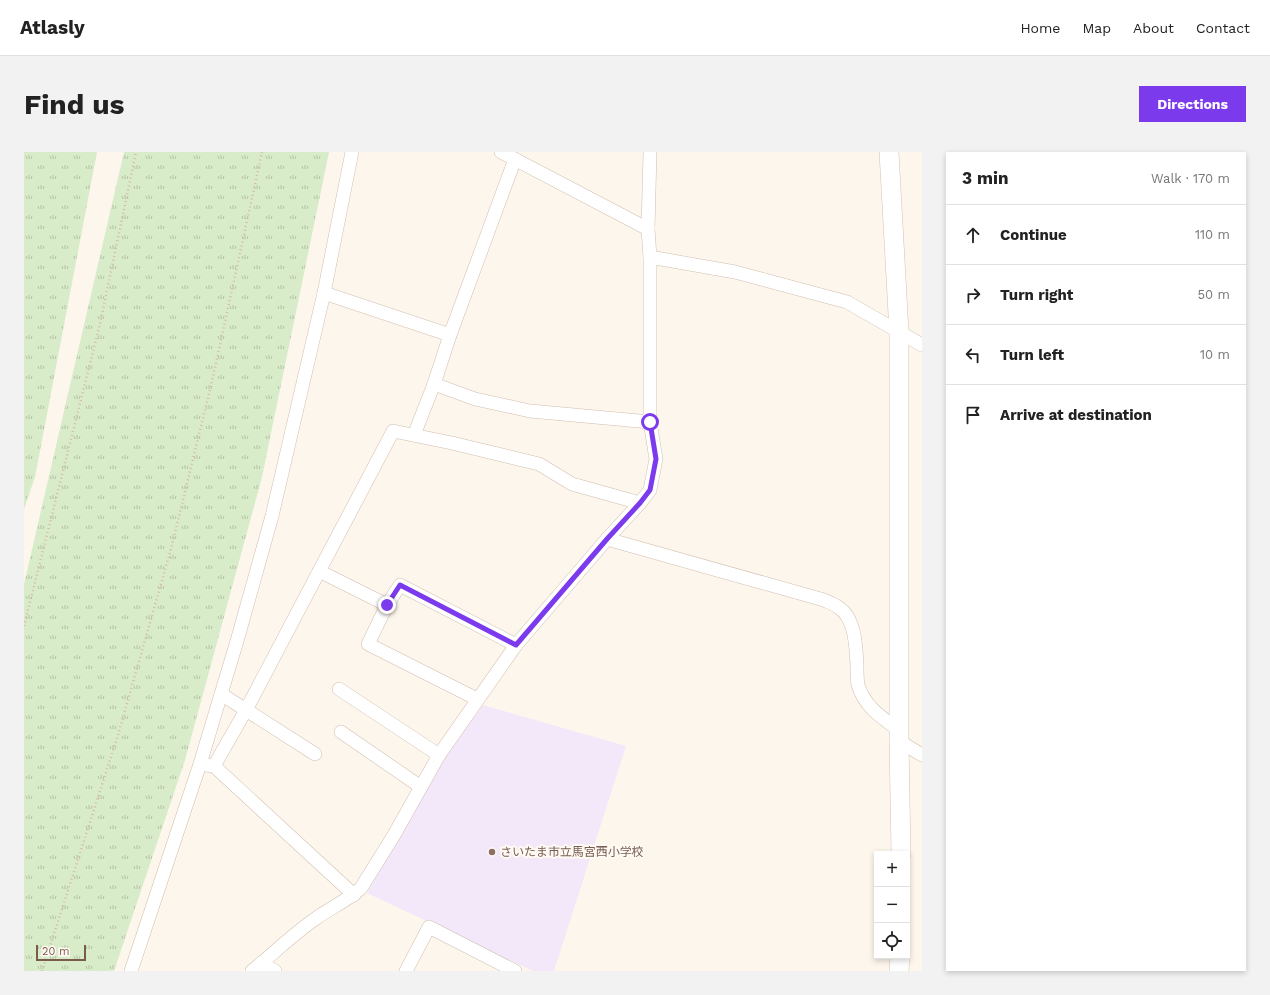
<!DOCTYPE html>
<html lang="en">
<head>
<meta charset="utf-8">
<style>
  :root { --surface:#fff; --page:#f2f2f2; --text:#222; --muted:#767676; --line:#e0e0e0; --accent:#7c3aed }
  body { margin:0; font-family:"Work Sans","Noto Sans JP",sans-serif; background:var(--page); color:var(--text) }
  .controls { position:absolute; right:12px; bottom:12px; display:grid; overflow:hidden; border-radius:0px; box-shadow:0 2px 6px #0003 }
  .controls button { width:36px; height:36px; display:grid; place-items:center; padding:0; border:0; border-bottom:1px solid var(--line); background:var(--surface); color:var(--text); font:20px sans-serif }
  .scale { position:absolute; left:12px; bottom:10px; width:50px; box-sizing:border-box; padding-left:4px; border:2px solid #7a5c4d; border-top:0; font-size:11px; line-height:14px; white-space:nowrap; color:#7a5c4d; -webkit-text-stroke:3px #fffaf3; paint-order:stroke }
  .stop { position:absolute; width:12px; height:12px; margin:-9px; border:3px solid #7c3aed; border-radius:50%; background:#fff }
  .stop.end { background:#7c3aed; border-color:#fff; box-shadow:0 1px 4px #0008 }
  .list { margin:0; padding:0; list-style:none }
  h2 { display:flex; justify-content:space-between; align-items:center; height:52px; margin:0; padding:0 16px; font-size:17px }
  h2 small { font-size:13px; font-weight:400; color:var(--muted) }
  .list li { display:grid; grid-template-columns:26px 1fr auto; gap:12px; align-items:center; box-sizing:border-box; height:60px; padding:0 16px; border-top:1px solid var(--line) }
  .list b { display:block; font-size:15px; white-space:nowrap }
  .list em { font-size:13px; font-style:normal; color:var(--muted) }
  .icon { flex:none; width:22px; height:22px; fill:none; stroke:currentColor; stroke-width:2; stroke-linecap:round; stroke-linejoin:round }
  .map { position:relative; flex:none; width:898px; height:819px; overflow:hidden; border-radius:0px }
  header { display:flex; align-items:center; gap:24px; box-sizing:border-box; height:56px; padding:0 20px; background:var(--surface); border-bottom:1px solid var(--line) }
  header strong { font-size:19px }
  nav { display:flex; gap:22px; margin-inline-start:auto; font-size:14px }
  .intro { display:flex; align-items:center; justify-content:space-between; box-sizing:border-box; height:96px; padding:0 24px }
  h1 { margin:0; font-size:28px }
  .button { padding:10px 18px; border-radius:0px; background:var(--accent); color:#fff; font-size:14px; font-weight:700 }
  main { display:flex; gap:24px; padding:0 24px }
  aside { flex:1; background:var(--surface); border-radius:0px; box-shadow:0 2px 6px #0003 }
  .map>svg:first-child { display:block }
</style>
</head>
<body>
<header>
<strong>Atlasly</strong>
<nav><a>Home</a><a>Map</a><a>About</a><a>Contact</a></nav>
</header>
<div class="intro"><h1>Find us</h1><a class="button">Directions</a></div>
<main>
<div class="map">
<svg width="898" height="819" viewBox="0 0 898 819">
  <defs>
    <pattern id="grass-tufts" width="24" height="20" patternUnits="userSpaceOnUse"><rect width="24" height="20" fill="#d8ecc9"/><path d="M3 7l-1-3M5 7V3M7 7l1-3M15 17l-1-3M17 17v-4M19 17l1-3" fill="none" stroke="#b4c2a5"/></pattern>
  </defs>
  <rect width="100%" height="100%" fill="#fdf6ec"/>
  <!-- education -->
  <polygon fill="#f3e8fa" points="459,553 602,594 530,819 509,819 343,741 417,610"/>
  <!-- grass -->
  <g fill="url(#grass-tufts)">
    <polygon points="0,0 73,0 11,325 0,357"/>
    <polygon points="100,0 305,0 238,325 161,608 90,819 0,819 0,432"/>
  </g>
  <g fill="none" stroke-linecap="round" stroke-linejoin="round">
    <defs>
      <g id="street">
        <polyline points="477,0 624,77"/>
        <polyline points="626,105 711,120 823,150 898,193"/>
        <polyline points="300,141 426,183"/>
        <polyline points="410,232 451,247 506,259 626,270"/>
        <polyline points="390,283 410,232 426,183 491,7"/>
        <path d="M 583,387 L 800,448 C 804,450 810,452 814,455 C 832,466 832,496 833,514 C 833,520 833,527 834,533 C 840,554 858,566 875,578"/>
        <polyline points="295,419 363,453 344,492 453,547"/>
        <polyline points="363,453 376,433 492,493"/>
        <polyline points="315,537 415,603"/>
        <polyline points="197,542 291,602"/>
        <polyline points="317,580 397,635"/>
        <polyline points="875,589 898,603"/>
        <polyline points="182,613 190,614 330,743"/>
        <polyline points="190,614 222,558 369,279 428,291 515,312 548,332 616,351"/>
        <polyline points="237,811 251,819"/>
        <polyline points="107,819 176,612 213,489 248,364 300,141 328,0"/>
        <path d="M 228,819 C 249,802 268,783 291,767 C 306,756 323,749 337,736 L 370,683 L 415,603 L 492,493 L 583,387 L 616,351 L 626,338 L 632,307 L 626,270 L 626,105 L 624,77 L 626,0"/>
        <polyline points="382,819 405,775 491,819"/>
      </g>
      <g id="secondary">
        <polyline points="865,0 875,180 875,589 877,702"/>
        <polyline points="875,819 876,804"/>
      </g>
    </defs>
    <!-- street casing -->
    <use href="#street" stroke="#d1beb0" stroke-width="14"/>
    <!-- secondary casing -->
    <use href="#secondary" stroke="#d6c0b0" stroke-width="20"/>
    <!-- path -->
    <g stroke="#d9b8a5" stroke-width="2.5" stroke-dasharray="1 3" stroke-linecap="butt">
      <polyline points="0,474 76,172 112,0"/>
      <polyline points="18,819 94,583 147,397 189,225 238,0"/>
    </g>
    <!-- street -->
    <use href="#street" stroke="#fff" stroke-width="13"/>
    <!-- secondary -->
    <use href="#secondary" stroke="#fff" stroke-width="19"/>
  </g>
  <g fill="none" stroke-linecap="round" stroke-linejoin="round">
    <!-- route -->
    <polyline stroke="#7c3aed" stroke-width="5" points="363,453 376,433 492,493 583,387 616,351 626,338 632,307 626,270"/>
  </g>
  <!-- markers -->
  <circle fill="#8d6e63" stroke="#fffaf3" stroke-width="1.5" cx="468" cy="700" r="4"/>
  <g text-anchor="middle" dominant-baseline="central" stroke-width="4" stroke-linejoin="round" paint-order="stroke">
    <!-- education labels -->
    <g font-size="12" fill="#785e54" stroke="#fffaf3" text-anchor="start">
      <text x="476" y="700">さいたま市立馬宮西小学校</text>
    </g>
  </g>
</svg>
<div class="controls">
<button>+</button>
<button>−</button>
<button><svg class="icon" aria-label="locate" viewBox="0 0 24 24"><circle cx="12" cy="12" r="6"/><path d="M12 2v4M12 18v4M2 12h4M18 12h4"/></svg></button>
</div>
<div class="scale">20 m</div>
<div class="stop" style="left:626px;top:270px"></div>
<div class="stop end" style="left:363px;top:453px"></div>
</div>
<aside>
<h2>3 min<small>Walk · 170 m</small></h2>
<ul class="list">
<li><svg class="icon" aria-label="ahead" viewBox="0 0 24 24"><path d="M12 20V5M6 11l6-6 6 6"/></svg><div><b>Continue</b></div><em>110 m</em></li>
<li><svg class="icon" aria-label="right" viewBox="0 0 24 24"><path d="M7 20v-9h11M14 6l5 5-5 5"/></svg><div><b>Turn right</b></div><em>50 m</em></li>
<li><svg class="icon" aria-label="left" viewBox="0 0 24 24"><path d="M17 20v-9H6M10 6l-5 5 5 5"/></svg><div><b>Turn left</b></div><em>10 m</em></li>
<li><svg class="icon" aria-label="arrive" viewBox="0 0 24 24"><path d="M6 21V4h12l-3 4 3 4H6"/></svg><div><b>Arrive at destination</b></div></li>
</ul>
</aside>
</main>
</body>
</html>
